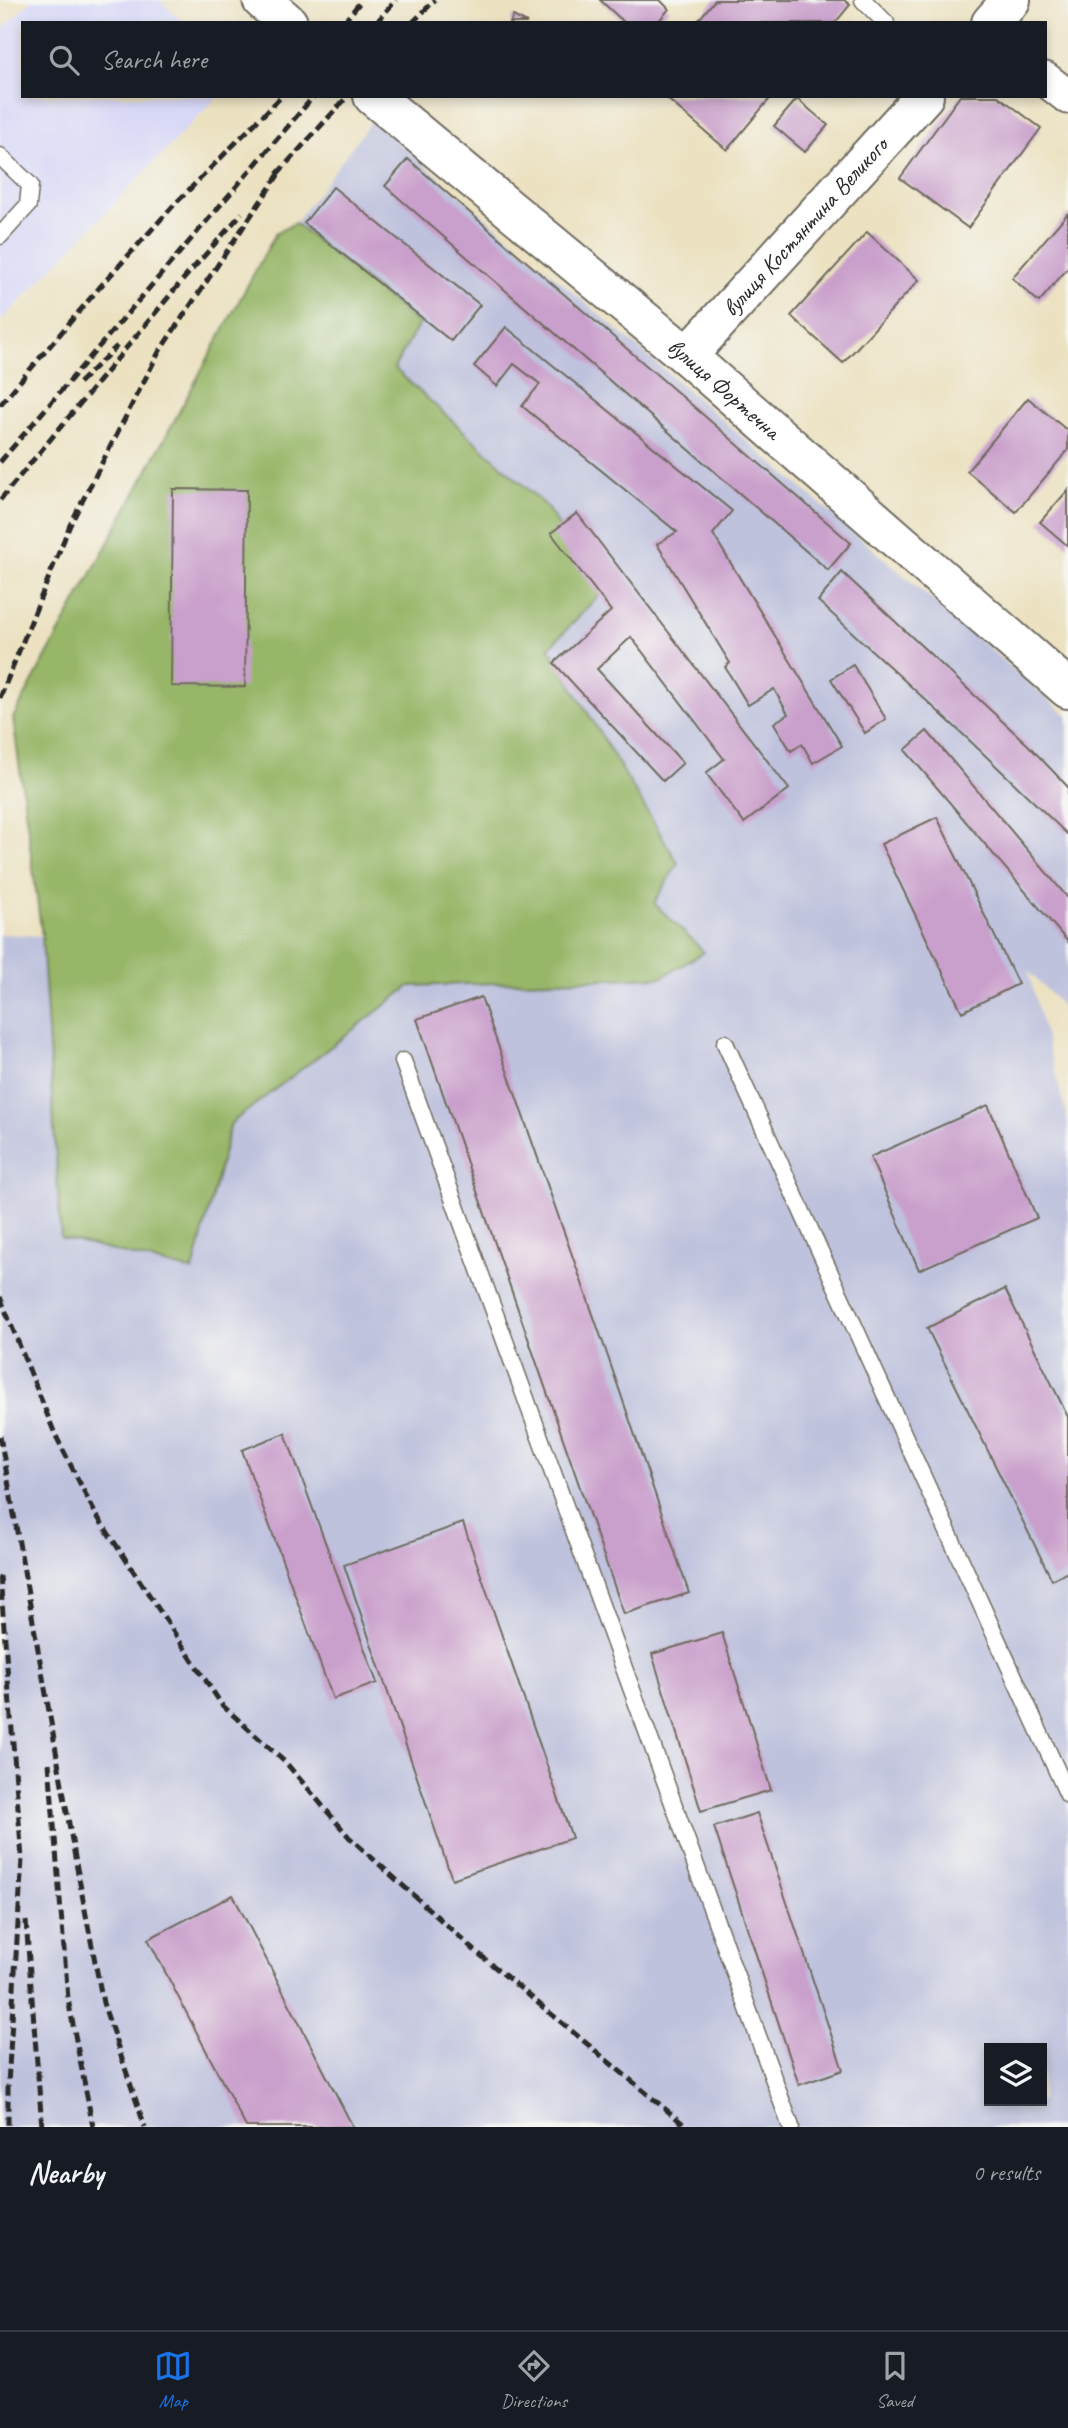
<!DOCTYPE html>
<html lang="en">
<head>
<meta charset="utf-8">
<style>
  :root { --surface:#171b24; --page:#242831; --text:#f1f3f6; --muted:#9ea1a6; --line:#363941; --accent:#1a73e8 }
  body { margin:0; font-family:Caveat,sans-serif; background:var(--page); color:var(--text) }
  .controls { position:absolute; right:21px; bottom:21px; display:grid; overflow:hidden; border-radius:0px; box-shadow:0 4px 10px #0003 }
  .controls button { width:63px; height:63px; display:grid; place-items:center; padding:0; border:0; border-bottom:2px solid var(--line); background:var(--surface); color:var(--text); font:35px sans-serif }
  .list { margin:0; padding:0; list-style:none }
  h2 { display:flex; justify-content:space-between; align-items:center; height:91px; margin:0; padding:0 28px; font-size:30px }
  h2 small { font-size:23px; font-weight:400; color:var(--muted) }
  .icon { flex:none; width:38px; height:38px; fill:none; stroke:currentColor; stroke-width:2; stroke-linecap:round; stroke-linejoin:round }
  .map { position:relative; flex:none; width:1068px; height:2127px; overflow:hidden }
  .search { position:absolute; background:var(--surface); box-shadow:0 4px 10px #0003; left:21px; right:21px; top:21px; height:77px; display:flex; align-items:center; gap:18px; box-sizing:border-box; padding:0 24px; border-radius:0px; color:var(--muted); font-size:26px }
  .sheet { height:203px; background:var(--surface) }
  nav { display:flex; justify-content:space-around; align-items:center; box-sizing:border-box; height:98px; border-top:2px solid var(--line); background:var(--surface); font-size:19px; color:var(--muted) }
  nav a { display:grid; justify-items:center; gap:4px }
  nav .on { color:var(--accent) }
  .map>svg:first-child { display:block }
</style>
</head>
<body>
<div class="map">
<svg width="1068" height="2127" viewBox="0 0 1068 2127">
  <rect width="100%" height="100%" fill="#f6f6f2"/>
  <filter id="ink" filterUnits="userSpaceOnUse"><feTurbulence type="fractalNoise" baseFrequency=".0143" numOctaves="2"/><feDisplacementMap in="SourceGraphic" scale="14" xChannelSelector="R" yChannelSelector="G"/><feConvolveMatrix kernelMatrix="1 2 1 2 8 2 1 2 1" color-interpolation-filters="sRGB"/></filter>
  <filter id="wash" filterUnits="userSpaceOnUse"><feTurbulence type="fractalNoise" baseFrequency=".00686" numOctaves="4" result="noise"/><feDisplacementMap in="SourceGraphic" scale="28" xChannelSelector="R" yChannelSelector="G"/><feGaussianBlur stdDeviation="1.57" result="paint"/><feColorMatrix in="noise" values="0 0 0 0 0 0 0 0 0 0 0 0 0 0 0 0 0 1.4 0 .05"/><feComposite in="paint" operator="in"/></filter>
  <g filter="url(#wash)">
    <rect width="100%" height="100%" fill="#ece2c2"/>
    <!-- built -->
    <polygon fill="#d7d7f8" points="32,0 159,0 185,23 23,23 23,96 218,96 0,322 0,32"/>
    <!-- industrial -->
    <path fill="#bfc2dd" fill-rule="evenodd" d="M 372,120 L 1068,716 L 1068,1012 L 1028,971 L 1068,1121 L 1068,2127 L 0,2127 L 0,934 L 42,936 L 61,1238 L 193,1271 L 231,1123 L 410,986 L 661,977 L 654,903 L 678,863 L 549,647 L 602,592 L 545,505 L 394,368 L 419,323 L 295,223 ZM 989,2048 L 1042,2048 L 1042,2101 L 989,2101 Z"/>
    <!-- forest -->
    <polygon fill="#97b668" stroke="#61704a" stroke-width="2" points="295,223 419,324 394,368 545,505 602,592 549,648 678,863 654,903 704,952 662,977 410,986 231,1123 193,1271 61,1238 42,936 13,718 276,233"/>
    <g id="blocks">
      <!-- building -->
      <g fill="#c99fcb">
        <polygon points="600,0 660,0 669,9 657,23 625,23"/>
        <polygon points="715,0 844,0 850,5 835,23 696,23"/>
        <polygon points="513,16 527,23 510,23"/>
        <polygon points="664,96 772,96 727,150"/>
        <polygon points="960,96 998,96 1041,128 968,228 900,178"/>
        <polygon points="797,99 828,125 805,152 774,126"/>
        <polygon points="408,159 851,543 828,570 385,186"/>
        <polygon points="333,187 480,305 451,341 304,223"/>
        <polygon points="1068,213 1068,268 1039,302 1012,278"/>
        <polygon points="867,232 919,280 843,363 791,316"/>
        <polygon points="506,327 732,511 713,534 842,746 813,763 802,744 791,751 774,723 788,714 774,689 748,705 725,667 730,663 657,544 677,532 522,406 540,384 514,364 497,386 474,366"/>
        <polygon points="1028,398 1068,431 1068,450 1016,512 967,471"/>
        <polygon points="173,489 247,490 245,687 171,686"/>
        <polygon points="1068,490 1068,546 1040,522"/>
        <polygon points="577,513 789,789 744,823 706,773 724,759 631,637 597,669 683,763 663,781 554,663 611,611 551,533"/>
        <polygon points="842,572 1028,745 1068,787 1068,835 967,738 818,601"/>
        <polygon points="853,665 886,719 865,733 831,679"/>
        <polygon points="927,731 1068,898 1068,942 905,750"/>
        <polygon points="937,817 1018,984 962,1012 881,844"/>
        <polygon points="481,997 607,1354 689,1593 624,1614 417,1019"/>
        <polygon points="988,1105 1037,1218 919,1270 870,1157"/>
        <polygon points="1005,1289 1068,1417 1068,1572 1052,1580 927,1328"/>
        <polygon points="285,1433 377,1683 333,1699 242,1450"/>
        <polygon points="463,1523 572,1838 452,1879 344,1565"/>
        <polygon points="722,1633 771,1790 701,1811 652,1654"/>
        <polygon points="757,1813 843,2070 799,2085 714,1827"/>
        <polygon points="233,1895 353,2127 246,2127 148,1939"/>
      </g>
    </g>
  </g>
  <g filter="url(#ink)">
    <use href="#blocks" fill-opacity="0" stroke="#6f6b60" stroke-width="2"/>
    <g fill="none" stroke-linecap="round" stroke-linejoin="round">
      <defs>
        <g id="service">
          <polyline points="863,0 886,23"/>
          <polyline points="0,156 30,185 28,205 0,236"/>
          <polyline points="725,1043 1068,1795"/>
          <polyline points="403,1061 791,2127"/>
        </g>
        <polyline id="minor" points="1045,79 1068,97"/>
        <g id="tertiary">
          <polyline points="262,0 288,23"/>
          <polyline points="991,23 1011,0"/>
          <path id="s1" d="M 373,96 L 687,356 L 1068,689"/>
          <path id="s2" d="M 687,356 L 924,96"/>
        </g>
      </defs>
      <!-- service casing -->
      <use href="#service" stroke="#6f6b60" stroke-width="19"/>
      <!-- minor casing -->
      <use href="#minor" stroke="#6f6b60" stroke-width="37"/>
      <!-- tertiary casing -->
      <use href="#tertiary" stroke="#6f6b60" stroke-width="42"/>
      <!-- service -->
      <use href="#service" stroke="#fff" stroke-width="16"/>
      <!-- minor -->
      <use href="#minor" stroke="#fff" stroke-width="33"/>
      <!-- tertiary -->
      <use href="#tertiary" stroke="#fff" stroke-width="38"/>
      <!-- rail -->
      <g stroke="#2b2b2b" stroke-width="5" stroke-dasharray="10 5" stroke-linecap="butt">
        <polyline points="343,23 362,0"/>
        <polyline points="376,23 396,0"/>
        <polyline points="412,23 435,0"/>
        <polyline points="277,174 348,96"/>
        <polyline points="79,383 117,346"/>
        <polyline points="0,405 99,288 173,206 282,96"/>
        <polyline points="0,462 314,96"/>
        <polyline points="0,500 181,282 242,213"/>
        <polyline points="0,698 70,525 159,352 283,168"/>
        <polyline points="0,1297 55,1434 95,1513 222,1705 287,1764 349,1837 472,1948 687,2127"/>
        <polyline points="0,1436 76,1863 103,2003 145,2127"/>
        <polyline points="0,1576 22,1859 8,2084 8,2127"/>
        <polyline points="49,1763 68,1999 93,2127"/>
        <polyline points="26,1921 42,2127"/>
      </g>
    </g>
  </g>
  <g text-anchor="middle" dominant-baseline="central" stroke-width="6" stroke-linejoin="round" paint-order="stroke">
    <!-- street labels -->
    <g font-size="24" fill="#2b2b2b" stroke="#f6f6f2">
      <text stroke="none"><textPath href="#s2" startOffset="175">вулиця Костянтина Великого</textPath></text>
      <text stroke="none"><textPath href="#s1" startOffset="457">вулиця Фортечна</textPath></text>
    </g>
  </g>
</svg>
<div class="controls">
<button><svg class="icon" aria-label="layers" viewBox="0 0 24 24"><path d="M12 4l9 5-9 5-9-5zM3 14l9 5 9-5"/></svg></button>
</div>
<div class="search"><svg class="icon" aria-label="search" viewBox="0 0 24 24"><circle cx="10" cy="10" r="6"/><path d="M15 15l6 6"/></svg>Search here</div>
</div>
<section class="sheet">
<h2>Nearby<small>0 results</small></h2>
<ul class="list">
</ul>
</section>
<nav>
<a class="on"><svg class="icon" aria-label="map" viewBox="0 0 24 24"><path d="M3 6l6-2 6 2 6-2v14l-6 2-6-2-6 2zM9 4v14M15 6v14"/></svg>Map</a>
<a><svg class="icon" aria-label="directions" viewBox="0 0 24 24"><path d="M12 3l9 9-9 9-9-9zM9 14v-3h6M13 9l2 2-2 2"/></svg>Directions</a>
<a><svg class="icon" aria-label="saved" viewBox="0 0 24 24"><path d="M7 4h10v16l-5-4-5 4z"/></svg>Saved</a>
</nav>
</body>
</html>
